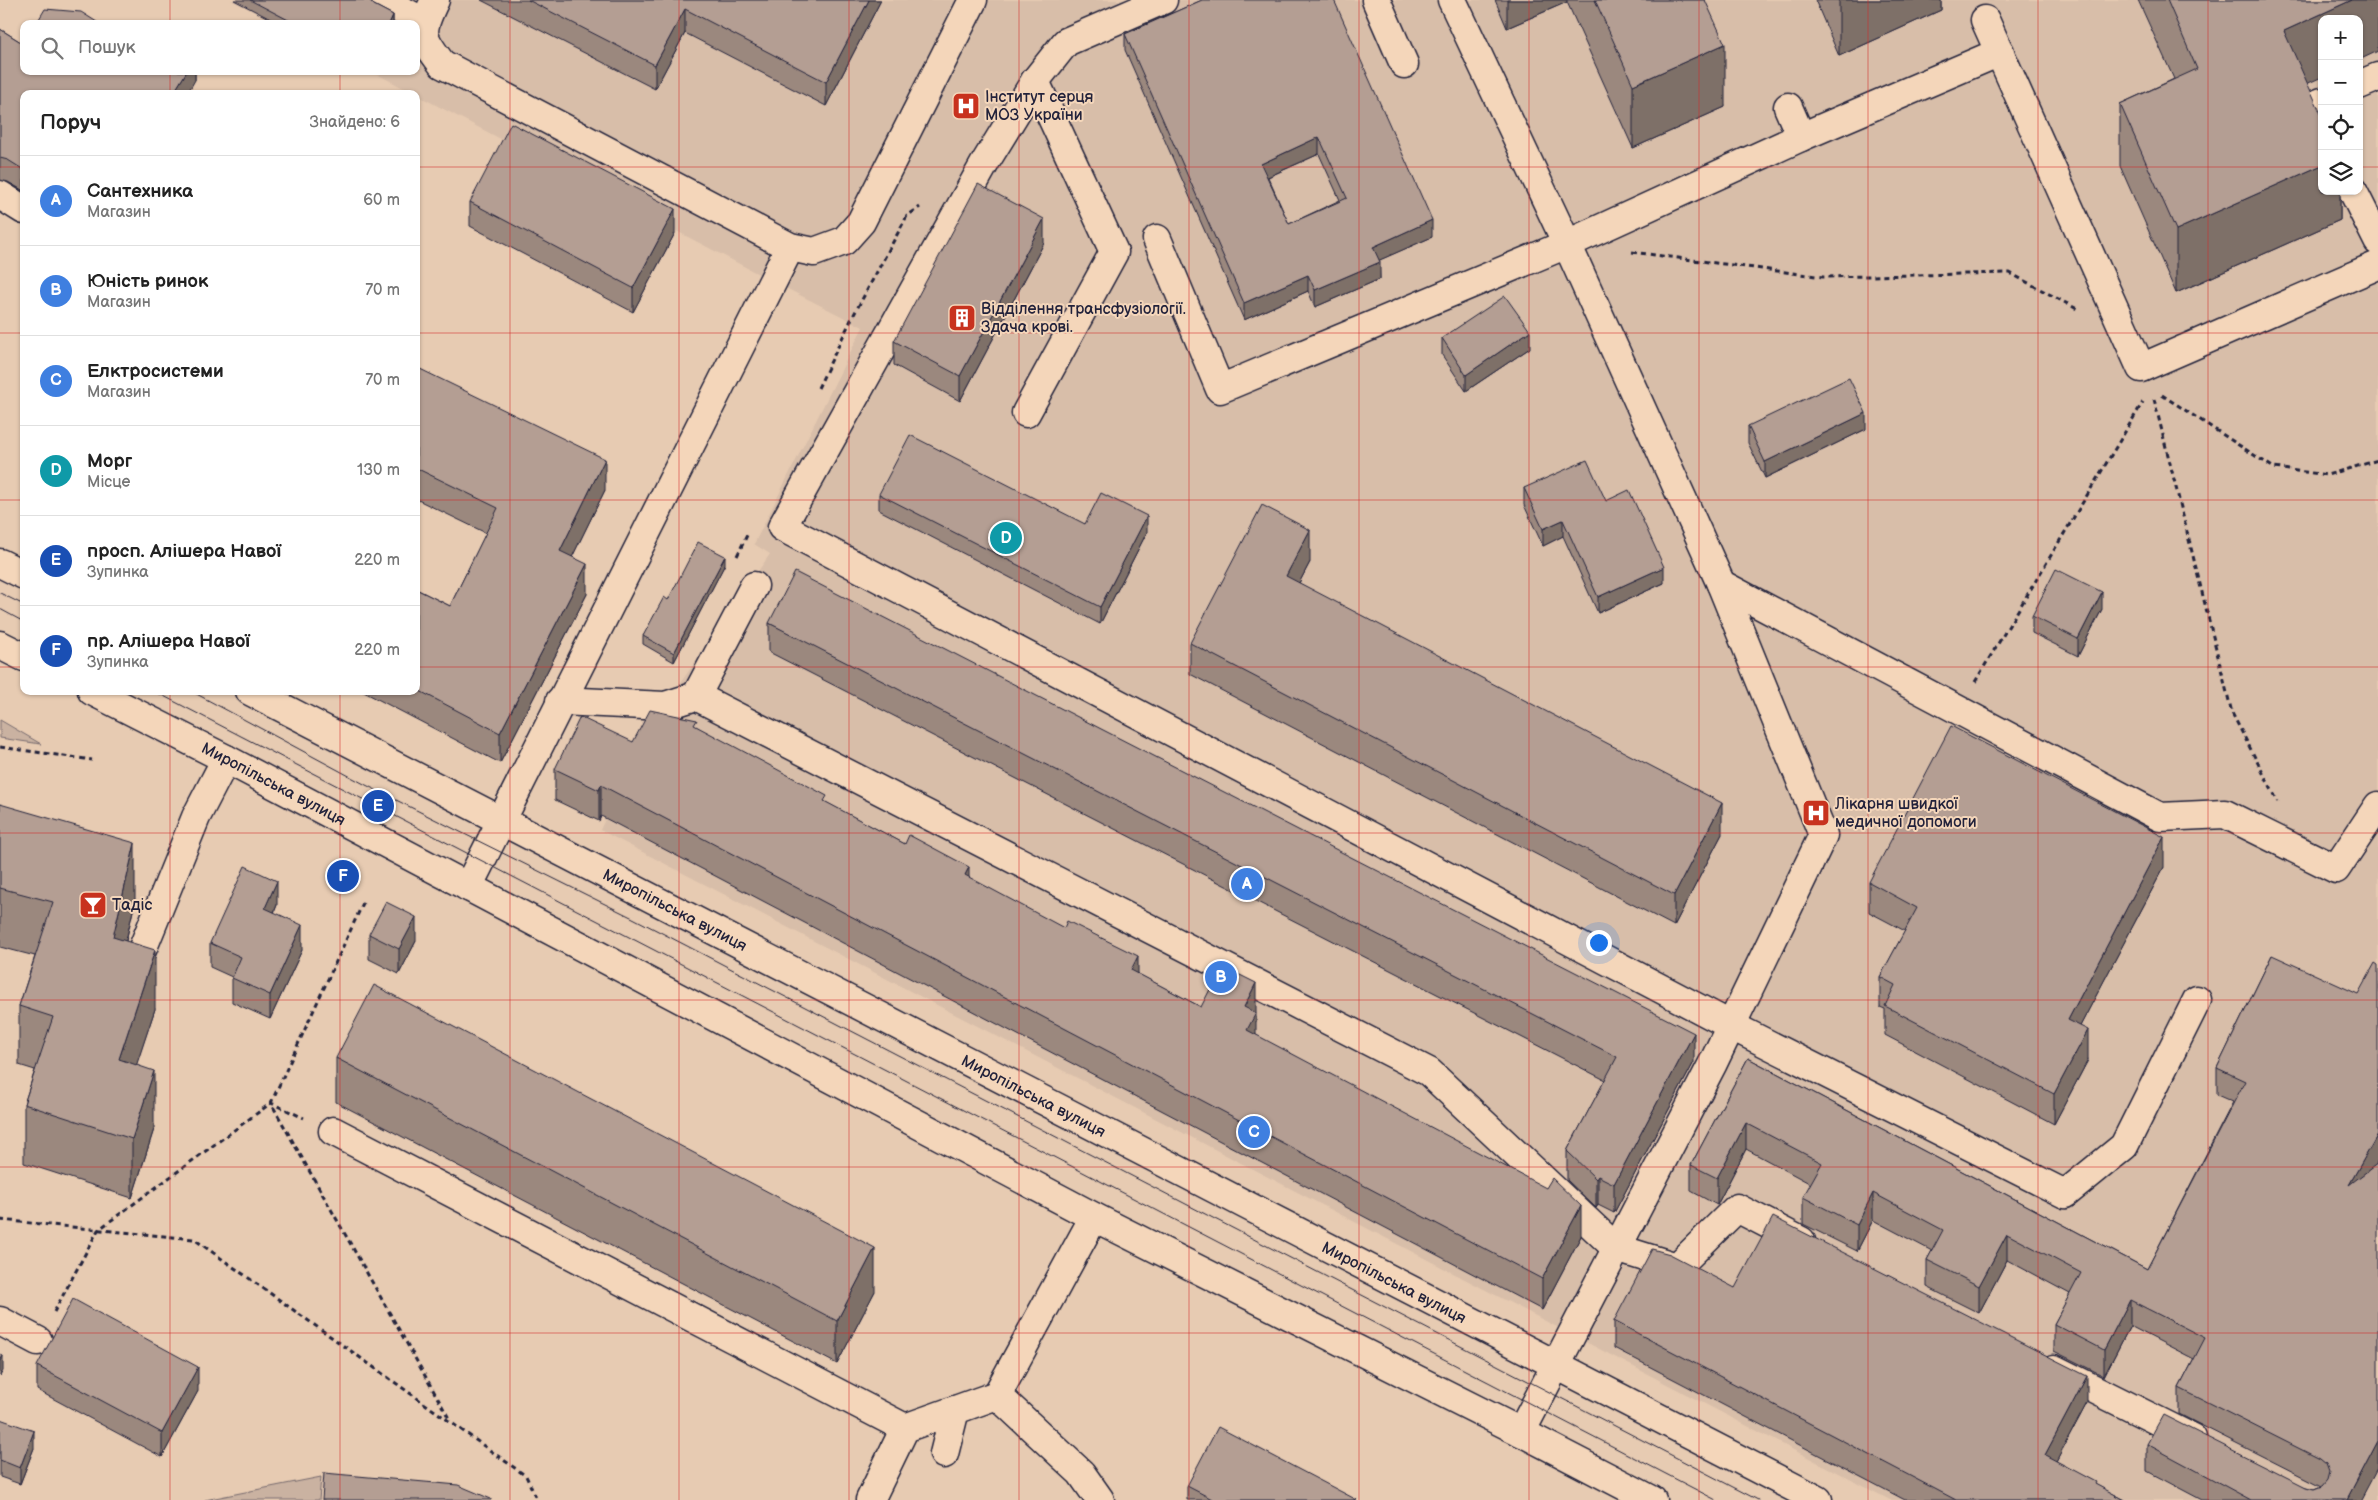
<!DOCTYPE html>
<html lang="uk">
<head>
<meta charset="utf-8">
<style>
  :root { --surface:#fff; --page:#f6f6f6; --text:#222; --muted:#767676; --line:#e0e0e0; --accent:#2563eb }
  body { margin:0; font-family:"Balsamiq Sans",sans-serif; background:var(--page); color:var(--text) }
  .controls { position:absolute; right:15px; top:15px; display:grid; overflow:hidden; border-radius:10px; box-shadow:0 1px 4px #0004 }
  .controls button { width:45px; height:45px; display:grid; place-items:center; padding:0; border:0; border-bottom:1px solid var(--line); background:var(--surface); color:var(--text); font:25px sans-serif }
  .you { position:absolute; left:1598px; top:942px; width:18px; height:18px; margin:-12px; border:4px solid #fff; border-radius:50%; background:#1a73e8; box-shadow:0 0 0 8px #1a73e833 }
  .badge { display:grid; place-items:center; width:32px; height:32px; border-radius:50%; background:var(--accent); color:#fff; font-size:16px; font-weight:700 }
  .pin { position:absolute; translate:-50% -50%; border:2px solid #fff; box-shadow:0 1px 5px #0006 }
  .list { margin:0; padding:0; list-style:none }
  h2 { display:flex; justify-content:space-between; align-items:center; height:65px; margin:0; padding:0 20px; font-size:21px }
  h2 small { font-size:16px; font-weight:400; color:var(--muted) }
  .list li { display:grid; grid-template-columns:32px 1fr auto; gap:15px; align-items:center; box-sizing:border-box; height:90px; padding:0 20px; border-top:1px solid var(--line) }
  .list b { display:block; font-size:19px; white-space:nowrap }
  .list p { margin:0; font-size:16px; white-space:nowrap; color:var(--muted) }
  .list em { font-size:16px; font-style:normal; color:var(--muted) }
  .icon { flex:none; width:28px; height:28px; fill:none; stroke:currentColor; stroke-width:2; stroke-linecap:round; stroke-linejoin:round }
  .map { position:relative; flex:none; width:2378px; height:1500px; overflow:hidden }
  .search { position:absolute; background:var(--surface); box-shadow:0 1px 4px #0004; left:20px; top:20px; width:400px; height:55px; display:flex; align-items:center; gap:12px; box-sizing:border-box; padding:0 18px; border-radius:10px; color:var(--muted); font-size:19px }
  .panel { position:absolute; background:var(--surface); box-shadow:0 1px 4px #0004; left:20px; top:90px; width:400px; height:605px; border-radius:10px }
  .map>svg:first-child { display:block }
</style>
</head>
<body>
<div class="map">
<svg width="2378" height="1500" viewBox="0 0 2378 1500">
  <rect width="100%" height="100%" fill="#e7cbb2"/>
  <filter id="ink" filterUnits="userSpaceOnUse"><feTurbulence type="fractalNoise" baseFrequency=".02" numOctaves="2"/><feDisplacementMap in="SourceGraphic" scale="10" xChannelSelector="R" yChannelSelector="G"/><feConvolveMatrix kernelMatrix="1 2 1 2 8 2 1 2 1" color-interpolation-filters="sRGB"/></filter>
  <g filter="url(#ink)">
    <!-- built -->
    <path fill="#d8bea9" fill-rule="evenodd" d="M 231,0 L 2378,0 L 2378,1072 L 2332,1172 L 2378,1188 L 2378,1500 L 1890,1500 L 600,830 L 645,734 L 770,554 L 754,544 L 863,327 L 772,281 L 371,71 L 416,71 L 416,24 L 278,24 ZM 2322,19 L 2359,19 L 2359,191 L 2322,191 Z"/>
    <!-- green -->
    <g fill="#cab2a1" stroke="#766a6e">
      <polygon points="0,720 41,744 0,738"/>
      <polygon points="321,1477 319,1500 205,1500"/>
    </g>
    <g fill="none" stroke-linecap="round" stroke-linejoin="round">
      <defs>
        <g id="minor">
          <polyline points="382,0 424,22"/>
          <path d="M 435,0 C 419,33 420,35 442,64 L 790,247 L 814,252 L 844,241 L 861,222 L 973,0"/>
          <polyline points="1163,0 1066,42 1035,81 986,161 782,527 1732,1026 2065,1194 2124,1146 2197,1000"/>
          <polyline points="1376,0 1404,64"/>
          <polyline points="1452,0 1567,244 1721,584 1823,835 1713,1063 1521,1432"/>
          <polyline points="1985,20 2141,368 2378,265"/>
          <polyline points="2359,85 2378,77"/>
          <polyline points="2322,102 2312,106 2322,127"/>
          <polyline points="1788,107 1801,137"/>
          <polyline points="2353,191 2378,241"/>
          <polyline points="0,195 24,210"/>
          <polyline points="1157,239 1220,389 1567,244 1801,137 2000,52"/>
          <polyline points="1026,413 1114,252 1035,81"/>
          <polyline points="0,563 24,575"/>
          <polyline points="1721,584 2160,817 2225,814 2336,869 2378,806"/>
          <polyline points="0,645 24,657"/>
          <path id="s1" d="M 92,691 L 226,759 L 1094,1217 L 1521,1432 L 1652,1500"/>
          <path id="s2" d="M 250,691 C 774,960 1294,1234 1818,1500"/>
          <polyline points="696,696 1429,1072 1616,1248 1677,1267 1737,1208 1801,1241"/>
          <polyline points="560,701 665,706 696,696 754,586"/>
          <polyline points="468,887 790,247"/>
          <polyline points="138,960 196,817 226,759"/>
          <polyline points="333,1131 905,1428"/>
          <polyline points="0,1321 38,1341"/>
          <polyline points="2054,1369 2192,1438"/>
          <polyline points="997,1395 1081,1473 1100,1500"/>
          <polyline points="944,1454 955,1410"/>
          <polyline points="870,1500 905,1428 997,1395 1094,1217"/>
        </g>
      </defs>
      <!-- minor casing -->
      <use href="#minor" stroke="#22223b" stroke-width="31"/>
      <!-- path -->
      <g stroke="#22223b" stroke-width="3" stroke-dasharray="5 4" stroke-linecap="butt">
        <polyline points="1632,252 1823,277 2010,273 2077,309"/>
        <polyline points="818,388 851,320 907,216 920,207"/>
        <polyline points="2162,395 2274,468 2327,475 2378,460"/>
        <polyline points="2154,399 2232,713 2278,802"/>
        <polyline points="737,556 748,533"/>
        <polyline points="1975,682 2143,402"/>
        <polyline points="0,747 92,760"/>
        <polyline points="363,903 271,1103 450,1420"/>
        <polyline points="0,1220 194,1239 526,1476 537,1500"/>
        <polyline points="54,1312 98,1230 271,1103 304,1118"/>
      </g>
      <!-- minor -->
      <use href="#minor" stroke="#f4d6ba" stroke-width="28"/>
      <!-- tram -->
      <g stroke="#22223b" stroke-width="1">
        <polyline points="0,593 24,605"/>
        <polyline points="0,609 24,622"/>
        <polyline points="154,691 1716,1500"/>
        <polyline points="191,691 366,785 633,918 1758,1500"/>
      </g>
    </g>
    <!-- wall -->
    <g fill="#9b887e" stroke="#22223b" fill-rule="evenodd">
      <polygon points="234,0 369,0 374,5 393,15 393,24 280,24"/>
      <polygon points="481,0 881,0 826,106 685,33 655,89"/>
      <path d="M 1202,0 L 1432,237 L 1379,260 L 1380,279 L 1315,307 L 1308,291 L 1244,320 L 1125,50 L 1125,34 ZM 1319,154 L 1340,200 L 1289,224 L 1268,177 Z"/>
      <polygon points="1495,0 1705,0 1725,107 1633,148 1567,2 1507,28"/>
      <polygon points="1815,0 1941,0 1941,10 1839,56"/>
      <polygon points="2138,0 2378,0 2307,83 2340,191 2340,220 2176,293 2120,166 2120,104 2174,79"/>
      <polygon points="0,29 24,44 195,71 195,80 24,94 24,191 8,182 0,180"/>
      <polygon points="470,202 675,233 633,312 470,226"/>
      <polygon points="1044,243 960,401 894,365 894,341"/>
      <polygon points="1442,338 1530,348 1466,391 1442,355"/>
      <polygon points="416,367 605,490 572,557 587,594 500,763 362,691 416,691 416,589 450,606 486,533 416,499"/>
      <polygon points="1748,426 1866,429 1765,478 1748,443"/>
      <polygon points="1524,488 1606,501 1664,583 1598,613 1563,536 1543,546 1524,505"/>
      <polygon points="879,494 1085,524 1147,532 1100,624 879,510"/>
      <polygon points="1310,562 1299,583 1722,834 1674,926 1190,674 1190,643"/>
      <polygon points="725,564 674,662 643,644 643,636 668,600"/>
      <polygon points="2102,609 2078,656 2032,633 2032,616"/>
      <polygon points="769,623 1694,1062 1614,1213 1598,1205 1596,1208 1567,1180 1567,1151 1605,1080 769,652"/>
      <polygon points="697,727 827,803 969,878 1138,974 1256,1036 1581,1236 1542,1310 601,816 599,821 555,800 555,769 633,742"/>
      <polygon points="0,804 135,902 126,941 155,1009 136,1065 154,1129 132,1198 24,1163 24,1104 35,1070 19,1065 19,1006 35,956 0,947"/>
      <polygon points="2164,867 2080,1026 2088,1060 2054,1124 1885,1035 1885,1009 1880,1007 1880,977 1905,931 1869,912 1869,882"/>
      <polygon points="277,905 274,913 302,950 270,1019 232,1002 232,977 210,967 210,943"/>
      <polygon points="369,934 416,941 399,974 369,959"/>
      <polygon points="2272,955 2376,1165 2361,1500 2202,1500 2147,1471 2147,1444 2306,1487 2314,1489 2321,1486 2179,1414 2179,1388 2194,1359 2130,1326 2104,1376 2054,1351 2054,1324 2070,1294 2007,1260 1979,1313 1927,1287 1927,1260 1932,1251 1873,1220 1857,1251 1803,1224 1803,1197 1811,1184 1746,1149 1717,1205 1691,1191 1691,1165 1748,1058 2147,1269 2233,1102 2217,1095 2217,1068"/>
      <polygon points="336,1058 875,1291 837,1364 336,1102"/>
      <polygon points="1735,1288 2087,1403 2056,1461 2096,1485 2125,1500 1905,1500 1614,1348 1614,1321"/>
      <polygon points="37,1366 198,1391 162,1457 37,1390"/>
      <polygon points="0,1419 34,1448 20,1484 0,1477"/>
      <polygon points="1187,1486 1357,1500 1187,1500"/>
    </g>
    <!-- shaded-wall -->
    <g fill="#7e6f67" stroke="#22223b">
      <polygon points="869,0 881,0 826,106 826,82"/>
      <polygon points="1507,0 1567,0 1567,2 1507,28"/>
      <polygon points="1839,0 1941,0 1941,10 1839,56"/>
      <polygon points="2352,0 2378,0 2378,51 2359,60 2359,19 2322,19 2322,77 2284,94 2284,31"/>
      <polygon points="685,9 685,33 655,89 655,65"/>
      <polygon points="393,15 393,24 389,24"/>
      <polygon points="1725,44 1725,107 1633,148 1633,85"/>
      <polygon points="187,71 195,71 195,80 187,94 173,94"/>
      <polygon points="1319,137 1319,154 1261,180 1261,164"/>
      <polygon points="2322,165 2322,191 2340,191 2340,220 2176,293 2176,230"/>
      <polygon points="675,209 675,233 633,312 633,288"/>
      <polygon points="1044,219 1044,243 960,401 960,376"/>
      <polygon points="1432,220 1432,237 1373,263 1373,247"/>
      <polygon points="1380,262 1380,279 1315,307 1315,290"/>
      <polygon points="1308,275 1308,291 1244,320 1244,303"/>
      <polygon points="1530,331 1530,348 1466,391 1466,375"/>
      <polygon points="1866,413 1866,429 1765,478 1765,462"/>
      <polygon points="605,459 605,490 560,582 560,551"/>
      <polygon points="1147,516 1147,532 1100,624 1100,607"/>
      <polygon points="1563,520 1563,536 1543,546 1543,529"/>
      <polygon points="1310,530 1310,562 1286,608 1286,576"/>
      <polygon points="725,556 725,564 674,662 674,653"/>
      <polygon points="587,564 587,594 500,763 500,733"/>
      <polygon points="1664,567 1664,583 1598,613 1598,597"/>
      <polygon points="2102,592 2102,609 2078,656 2078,639"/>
      <polygon points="601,785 601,816 599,821 599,790"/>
      <polygon points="1722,803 1722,834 1674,926 1674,895"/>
      <polygon points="2164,837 2164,867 2068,1049 2068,1020"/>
      <polygon points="135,843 135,902 113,996 113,937"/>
      <polygon points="969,867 969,898 965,875"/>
      <polygon points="277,881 277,905 265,933 265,908"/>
      <polygon points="416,917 416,941 399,974 399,949"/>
      <polygon points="302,925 302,950 270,1019 270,995"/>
      <polygon points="155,950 155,1009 119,1118 119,1059"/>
      <polygon points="1138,956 1138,987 1131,970"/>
      <polygon points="1256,983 1256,1044 1244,1038 1244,1007"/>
      <polygon points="2088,1030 2088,1060 2054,1124 2054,1094"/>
      <polygon points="1694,1033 1694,1062 1614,1213 1614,1184"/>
      <polygon points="154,1071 154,1129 132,1198 132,1139"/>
      <polygon points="1746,1123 1746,1149 1717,1205 1717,1178"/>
      <polygon points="2378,1134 2378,1161 2349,1212 2349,1185"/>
      <polygon points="1598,1176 1598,1205 1596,1208 1596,1179"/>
      <polygon points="1873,1193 1873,1220 1857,1251 1857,1225"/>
      <polygon points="1581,1206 1581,1236 1542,1310 1542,1279"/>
      <polygon points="2007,1234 2007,1260 1979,1313 1979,1286"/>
      <polygon points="875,1248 875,1291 837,1364 837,1321"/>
      <polygon points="2130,1300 2130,1326 2104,1376 2104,1350"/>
      <polygon points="3,1356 3,1371 0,1376 0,1361"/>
      <polygon points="198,1367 198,1391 162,1457 162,1433"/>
      <polygon points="2087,1376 2087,1403 2045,1482 2045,1455"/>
      <polygon points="34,1431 34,1448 20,1484 20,1468"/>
      <polygon points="2378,1441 2378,1468 2361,1500 2347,1500"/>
    </g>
    <!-- building -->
    <g fill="#b49e93" stroke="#22223b" fill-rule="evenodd">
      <polygon points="250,0 369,0 374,5 393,15 389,24 296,24"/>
      <polygon points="528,0 869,0 826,82 685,9 655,65"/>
      <path d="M 1202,0 L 1334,0 L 1432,220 L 1373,247 L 1380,262 L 1315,290 L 1308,275 L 1244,303 L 1125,34 ZM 1319,137 L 1347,198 L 1289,224 L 1261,164 Z"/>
      <polygon points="1595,0 1705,0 1725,44 1633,85"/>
      <polygon points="2167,0 2352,0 2284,31 2322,116 2322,165 2176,230 2120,104 2197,69"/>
      <polygon points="45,9 81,12 100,24 36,24"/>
      <polygon points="0,29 24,44 24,71 187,71 173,94 24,94 24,170 8,160 0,158"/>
      <polygon points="511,123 675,209 633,288 470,202"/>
      <polygon points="978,184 1044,219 960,376 894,341"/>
      <polygon points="1505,296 1530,331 1466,375 1442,338"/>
      <polygon points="416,367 605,459 560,551 587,564 500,733 416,689 416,589 450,606 498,508 416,468"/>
      <polygon points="1849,378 1866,413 1765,462 1748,426"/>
      <polygon points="910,435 1085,524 1101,493 1147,516 1100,607 879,494"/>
      <polygon points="1587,460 1606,501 1629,490 1664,567 1598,597 1563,520 1543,529 1524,488"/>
      <polygon points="1262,505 1310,530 1286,576 1722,803 1674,895 1190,643"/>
      <polygon points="698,542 725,556 674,653 643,636 664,597 668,600"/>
      <polygon points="2056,569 2102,592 2078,639 2032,616"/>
      <polygon points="795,572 1694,1033 1614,1184 1598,1176 1596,1179 1567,1151 1617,1057 769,623"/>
      <polygon points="650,710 697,720 694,725 827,796 824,801 905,844 909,835 969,867 965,875 1064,928 1067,921 1138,956 1131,970 1201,1007 1222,966 1256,983 1244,1007 1256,1013 1247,1030 1546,1188 1552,1178 1581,1206 1542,1279 601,785 599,790 555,769 580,717 633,742"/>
      <polygon points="1951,726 2164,837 2068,1020 2088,1030 2054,1094 1885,1006 1895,985 1880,977 1917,908 1869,882"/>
      <polygon points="0,804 135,843 113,937 155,950 119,1059 154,1071 132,1139 24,1104 53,1017 19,1006 53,902 0,888"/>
      <polygon points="245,866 277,881 265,908 302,925 270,995 232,978 241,957 210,943"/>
      <polygon points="386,902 416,917 399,949 369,934"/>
      <polygon points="2272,955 2358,994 2375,963 2378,965 2378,1134 2349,1185 2378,1163 2378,1441 2347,1500 2251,1500 2147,1444 2163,1415 2306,1487 2314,1489 2322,1486 2327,1480 2329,1472 2326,1464 2320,1459 2179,1388 2205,1338 2130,1300 2104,1350 2054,1324 2081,1273 2007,1234 1979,1286 1927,1260 1943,1230 1873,1193 1857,1225 1803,1197 1822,1163 1746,1123 1717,1178 1691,1165 1748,1058 2147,1269 2245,1081 2217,1068"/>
      <polygon points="374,985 875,1248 837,1321 336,1058"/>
      <polygon points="1773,1217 2087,1376 2045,1455 2096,1482 2095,1484 2125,1500 1956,1500 1614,1321 1652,1249 1670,1254 1735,1288"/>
      <polygon points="73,1299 198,1367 162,1433 37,1366"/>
      <polygon points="0,1354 3,1356 0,1361"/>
      <polygon points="0,1419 34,1431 20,1468 0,1460"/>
      <polygon points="1218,1427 1357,1500 1214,1500 1187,1486"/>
      <polygon points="324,1473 458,1485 491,1499 491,1500 322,1500"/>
    </g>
  </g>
  <!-- grid -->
  <path fill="none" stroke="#d62828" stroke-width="1" stroke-opacity="0.55" d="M 170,0 L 170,24M 340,0 L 340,24M 510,0 L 510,1500M 679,0 L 679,1500M 849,0 L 849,1500M 1019,0 L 1019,1500M 1189,0 L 1189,1500M 1359,0 L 1359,1500M 1529,0 L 1529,1500M 1699,0 L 1699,1500M 1868,0 L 1868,1500M 2038,0 L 2038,1500M 2208,0 L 2208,1500M 170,71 L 170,94M 340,71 L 340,94M 0,167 L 24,167M 416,167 L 2322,167M 2359,167 L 2378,167M 0,333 L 24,333M 416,333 L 2378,333M 0,500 L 24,500M 416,500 L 2378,500M 0,667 L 24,667M 416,667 L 2378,667M 170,691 L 170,1500M 340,691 L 340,1500M 0,833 L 2378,833M 0,1000 L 2378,1000M 0,1167 L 2378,1167M 0,1333 L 2378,1333"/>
  <!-- icons -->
  <defs>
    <symbol id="hospital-square" viewBox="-11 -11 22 22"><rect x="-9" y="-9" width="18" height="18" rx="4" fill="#c8321e" stroke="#f4d6ba"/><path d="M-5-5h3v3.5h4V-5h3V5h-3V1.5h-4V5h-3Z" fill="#fff"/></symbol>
    <symbol id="building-square" viewBox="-11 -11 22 22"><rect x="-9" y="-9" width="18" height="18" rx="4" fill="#c8321e" stroke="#f4d6ba"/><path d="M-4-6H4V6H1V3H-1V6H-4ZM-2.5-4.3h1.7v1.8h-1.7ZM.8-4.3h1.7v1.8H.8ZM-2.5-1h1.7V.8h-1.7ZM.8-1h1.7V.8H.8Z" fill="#fff"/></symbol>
    <symbol id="bar-square" viewBox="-11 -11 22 22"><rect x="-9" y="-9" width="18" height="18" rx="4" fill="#c8321e" stroke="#f4d6ba"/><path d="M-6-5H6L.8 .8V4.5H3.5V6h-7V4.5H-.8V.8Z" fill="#fff"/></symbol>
  </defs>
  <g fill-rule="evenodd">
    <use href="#hospital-square" x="950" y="90" width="32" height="32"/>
    <use href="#building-square" x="946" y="302" width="32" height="32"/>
    <use href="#hospital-square" x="1800" y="797" width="32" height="32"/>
    <use href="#bar-square" x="77" y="889" width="32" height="32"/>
  </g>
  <g text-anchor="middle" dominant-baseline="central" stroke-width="4" stroke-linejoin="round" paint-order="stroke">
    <!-- poi labels -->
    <g font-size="16" fill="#22223b" stroke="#f4d6ba" text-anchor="start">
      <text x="985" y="97">Інститут серця<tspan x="985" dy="18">МОЗ України</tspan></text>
      <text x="981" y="309">Відділення трансфузіології.<tspan x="981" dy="18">Здача крові.</tspan></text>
      <text x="1835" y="804">Лікарня швидкої<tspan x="1835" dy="18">медичної допомоги</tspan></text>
      <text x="112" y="905">Тадіс</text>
    </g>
    <!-- street labels -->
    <g font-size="16" fill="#22223b" stroke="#f4d6ba">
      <text stroke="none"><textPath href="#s1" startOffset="204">Миропільська вулиця</textPath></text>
      <text stroke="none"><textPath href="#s2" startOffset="478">Миропільська вулиця</textPath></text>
      <text stroke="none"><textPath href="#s2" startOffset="882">Миропільська вулиця</textPath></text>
      <text stroke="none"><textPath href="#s2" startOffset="1288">Миропільська вулиця</textPath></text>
    </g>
  </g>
</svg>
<div class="controls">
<button>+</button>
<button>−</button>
<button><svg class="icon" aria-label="locate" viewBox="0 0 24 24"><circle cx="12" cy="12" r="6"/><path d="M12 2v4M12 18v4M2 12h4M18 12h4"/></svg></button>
<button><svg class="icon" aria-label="layers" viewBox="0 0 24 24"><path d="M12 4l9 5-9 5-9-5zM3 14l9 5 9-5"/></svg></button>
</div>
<div class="you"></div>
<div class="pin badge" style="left:1247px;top:884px;background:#3f7fe0">A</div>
<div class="pin badge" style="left:1221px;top:977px;background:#3f7fe0">B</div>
<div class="pin badge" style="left:1254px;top:1132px;background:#3f7fe0">C</div>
<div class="pin badge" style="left:1006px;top:538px;background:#0f9aa8">D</div>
<div class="pin badge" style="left:378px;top:806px;background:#1a4fb4">E</div>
<div class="pin badge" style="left:343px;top:876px;background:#1a4fb4">F</div>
<div class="search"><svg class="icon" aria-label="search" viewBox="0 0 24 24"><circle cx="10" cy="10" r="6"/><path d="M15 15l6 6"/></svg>Пошук</div>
<section class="panel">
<h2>Поруч<small>Знайдено: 6</small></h2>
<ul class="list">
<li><span class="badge" style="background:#3f7fe0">A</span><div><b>Сантехника</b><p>Магазин</p></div><em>60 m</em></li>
<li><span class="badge" style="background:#3f7fe0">B</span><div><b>Юність ринок</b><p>Магазин</p></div><em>70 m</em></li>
<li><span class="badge" style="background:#3f7fe0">C</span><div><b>Елктросистеми</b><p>Магазин</p></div><em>70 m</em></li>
<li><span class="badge" style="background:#0f9aa8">D</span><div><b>Морг</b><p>Місце</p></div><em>130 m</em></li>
<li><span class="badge" style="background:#1a4fb4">E</span><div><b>просп. Алішера Навої</b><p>Зупинка</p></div><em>220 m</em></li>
<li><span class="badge" style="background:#1a4fb4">F</span><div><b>пр. Алішера Навої</b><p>Зупинка</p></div><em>220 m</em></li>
</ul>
</section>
</div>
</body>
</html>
